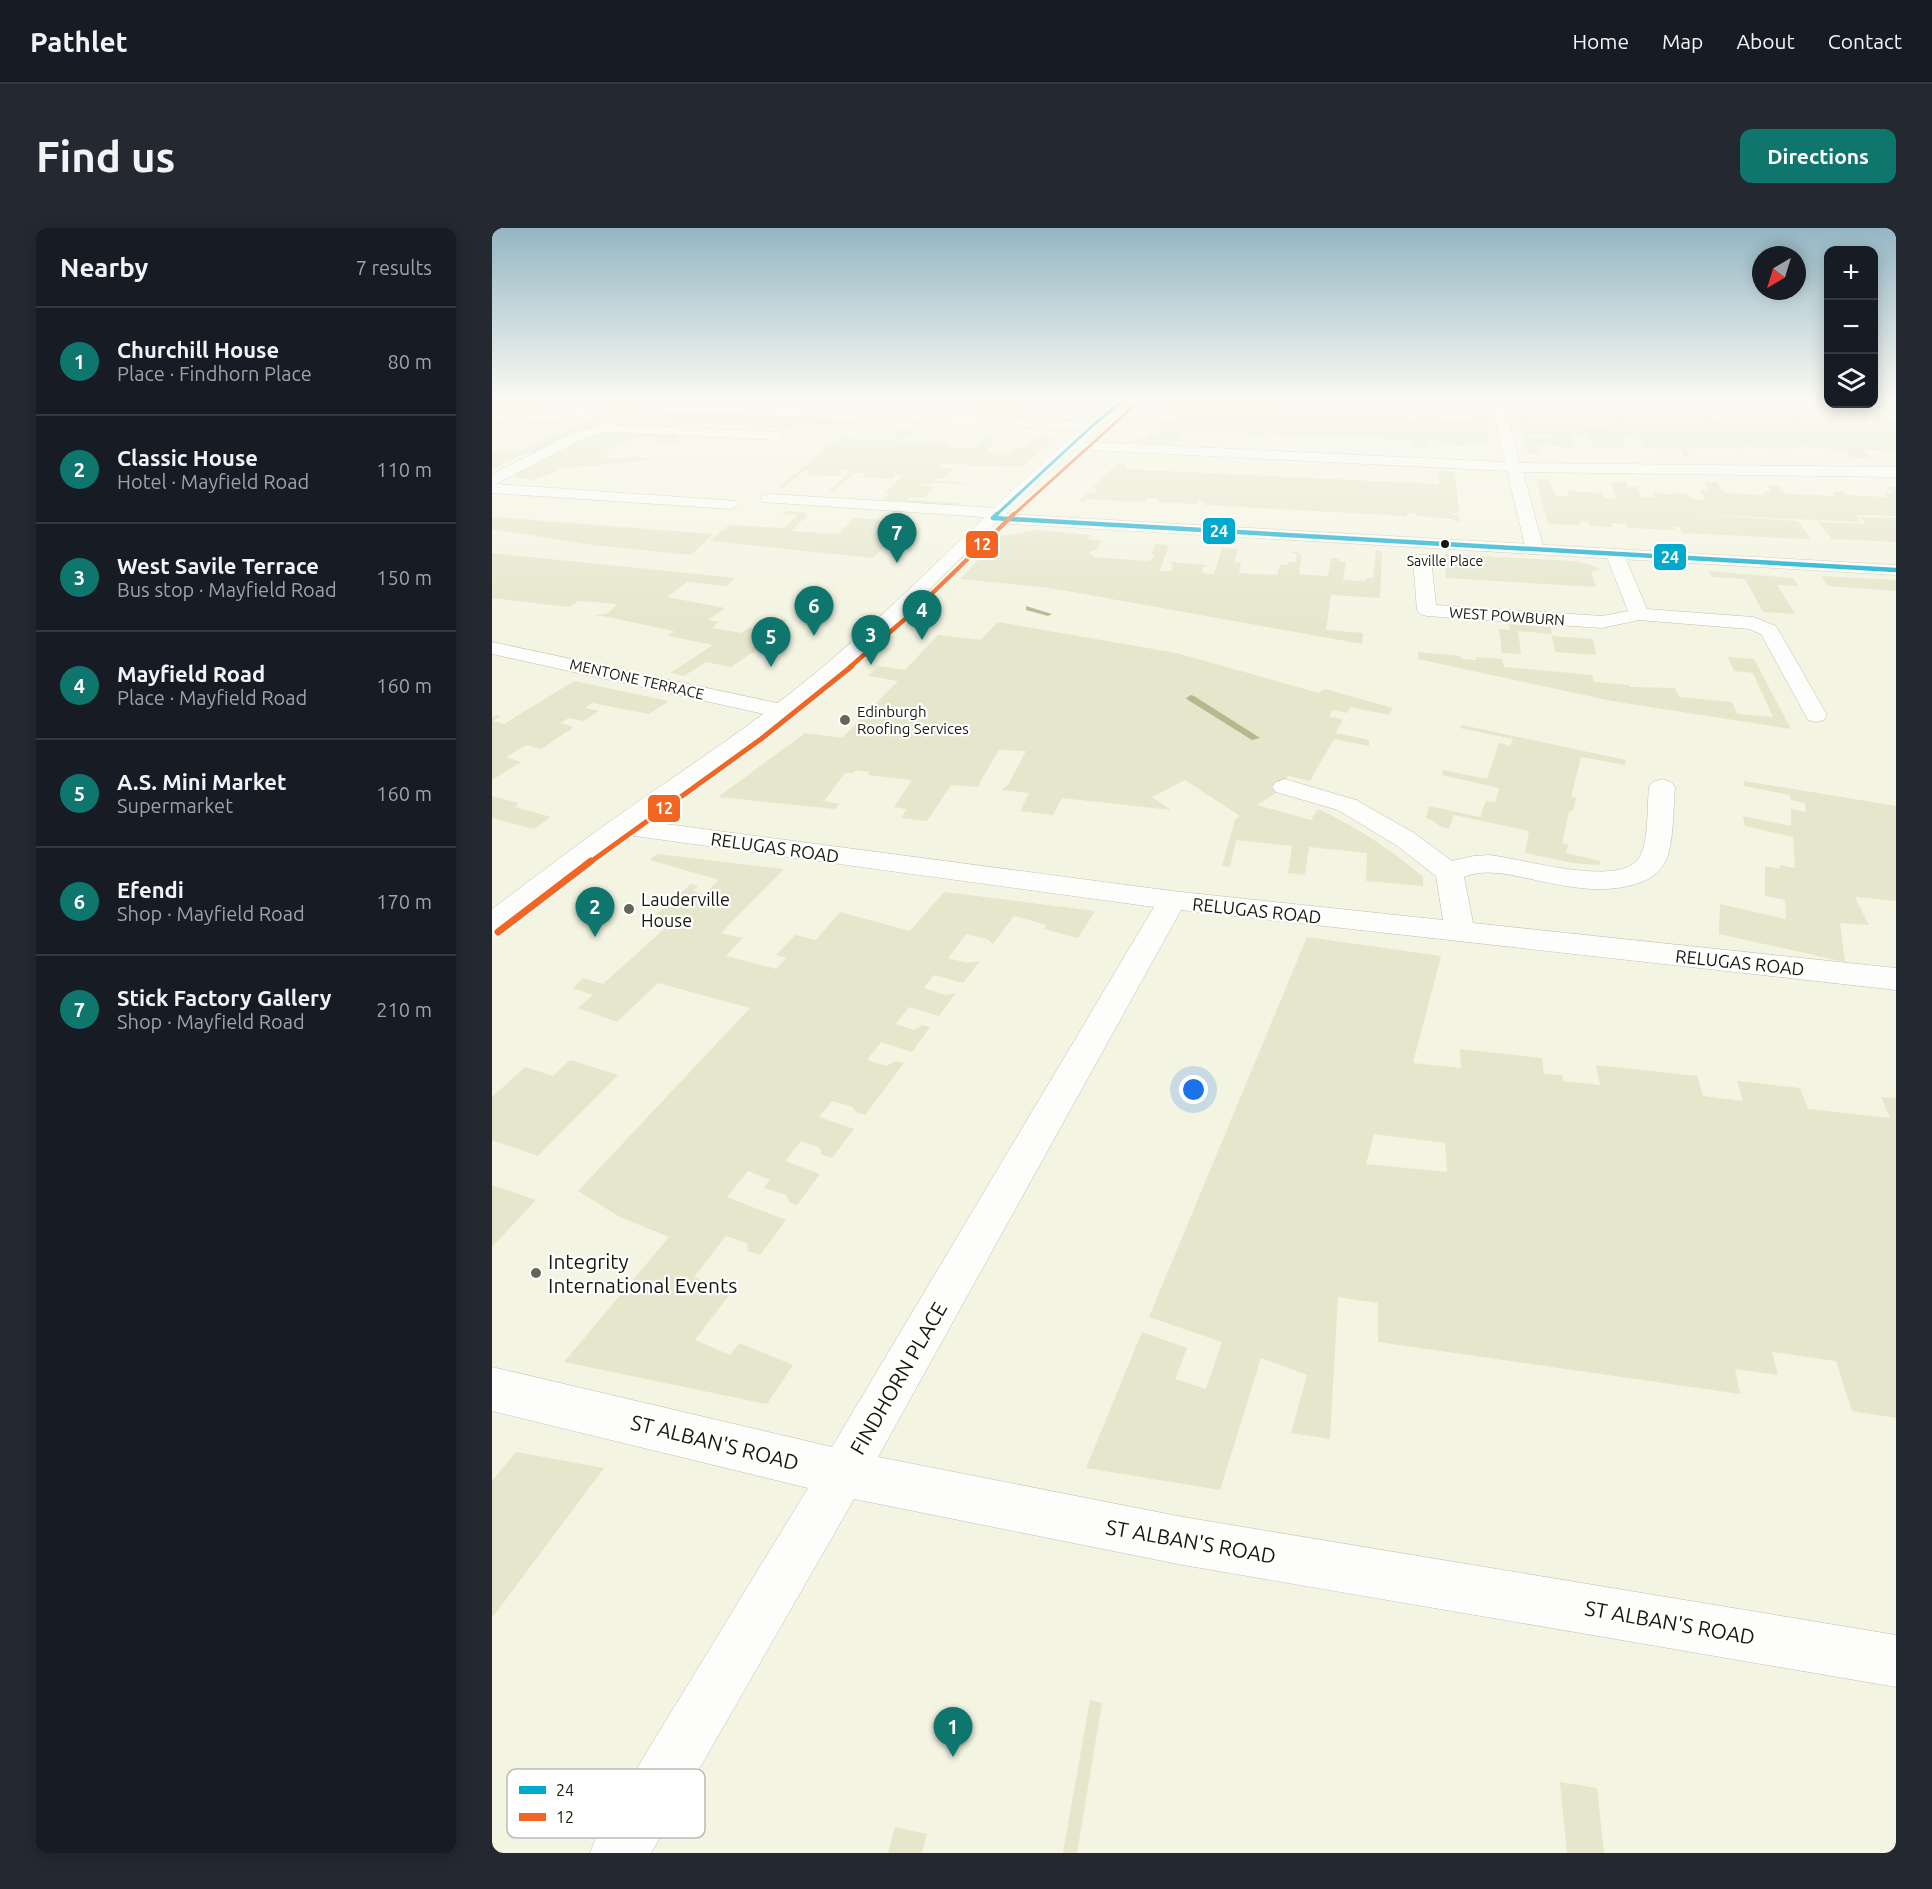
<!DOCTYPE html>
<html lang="en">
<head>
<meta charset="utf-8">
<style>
  :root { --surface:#171b24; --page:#242831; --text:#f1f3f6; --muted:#9ea1a6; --line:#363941; --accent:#0f766e }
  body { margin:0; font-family:Ubuntu,sans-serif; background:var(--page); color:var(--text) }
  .controls { position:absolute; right:18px; top:18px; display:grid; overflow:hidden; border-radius:12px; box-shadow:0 3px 15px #0003 }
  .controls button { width:54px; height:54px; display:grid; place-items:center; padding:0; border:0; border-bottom:2px solid var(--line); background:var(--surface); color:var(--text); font:30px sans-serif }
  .compass { position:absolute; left:1260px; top:18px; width:54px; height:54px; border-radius:50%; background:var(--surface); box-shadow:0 3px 15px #0003; rotate:218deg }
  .you { position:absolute; left:702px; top:862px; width:21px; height:21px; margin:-15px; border:4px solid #fff; border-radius:50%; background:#1a73e8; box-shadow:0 0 0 9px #1a73e833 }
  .badge { display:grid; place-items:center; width:39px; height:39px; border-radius:50%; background:var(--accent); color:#fff; font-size:20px; font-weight:700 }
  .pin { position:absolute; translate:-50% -50px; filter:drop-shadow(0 2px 3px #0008) }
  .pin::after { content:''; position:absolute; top:32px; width:21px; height:18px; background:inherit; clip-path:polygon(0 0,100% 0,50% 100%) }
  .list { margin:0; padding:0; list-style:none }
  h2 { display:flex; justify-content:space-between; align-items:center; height:78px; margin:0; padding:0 24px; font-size:26px }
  h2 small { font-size:20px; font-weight:400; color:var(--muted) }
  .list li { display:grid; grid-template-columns:39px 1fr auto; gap:18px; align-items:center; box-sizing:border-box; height:108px; padding:0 24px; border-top:2px solid var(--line) }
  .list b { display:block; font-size:22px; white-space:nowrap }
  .list p { margin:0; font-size:20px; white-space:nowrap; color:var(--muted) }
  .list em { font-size:20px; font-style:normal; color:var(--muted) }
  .icon { flex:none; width:33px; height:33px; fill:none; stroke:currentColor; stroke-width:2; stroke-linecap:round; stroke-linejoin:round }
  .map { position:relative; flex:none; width:1404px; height:1625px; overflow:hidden; border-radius:12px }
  header { display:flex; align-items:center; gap:36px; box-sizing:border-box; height:84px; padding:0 30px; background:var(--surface); border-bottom:2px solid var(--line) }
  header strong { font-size:28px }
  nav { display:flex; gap:33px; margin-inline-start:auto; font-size:21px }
  .intro { display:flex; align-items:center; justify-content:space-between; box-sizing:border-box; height:144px; padding:0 36px }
  h1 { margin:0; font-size:42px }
  .button { padding:15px 27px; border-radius:12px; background:var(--accent); color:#fff; font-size:21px; font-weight:700 }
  main { display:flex; gap:36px; padding:0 36px }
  aside { flex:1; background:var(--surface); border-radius:12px; box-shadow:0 3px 15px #0003 }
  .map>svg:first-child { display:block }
</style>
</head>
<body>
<header>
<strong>Pathlet</strong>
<nav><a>Home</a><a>Map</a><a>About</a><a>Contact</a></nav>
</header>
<div class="intro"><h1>Find us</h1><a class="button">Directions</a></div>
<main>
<aside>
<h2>Nearby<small>7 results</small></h2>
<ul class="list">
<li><span class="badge">1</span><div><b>Churchill House</b><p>Place · Findhorn Place</p></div><em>80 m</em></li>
<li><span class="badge">2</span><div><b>Classic House</b><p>Hotel · Mayfield Road</p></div><em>110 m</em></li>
<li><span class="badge">3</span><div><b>West Savile Terrace</b><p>Bus stop · Mayfield Road</p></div><em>150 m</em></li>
<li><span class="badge">4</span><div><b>Mayfield Road</b><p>Place · Mayfield Road</p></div><em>160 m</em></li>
<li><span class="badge">5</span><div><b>A.S. Mini Market</b><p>Supermarket</p></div><em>160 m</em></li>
<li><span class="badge">6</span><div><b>Efendi</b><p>Shop · Mayfield Road</p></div><em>170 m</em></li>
<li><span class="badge">7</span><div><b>Stick Factory Gallery</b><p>Shop · Mayfield Road</p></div><em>210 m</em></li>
</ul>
</aside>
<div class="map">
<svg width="1404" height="1625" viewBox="0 0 1404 1625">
  <rect width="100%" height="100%" fill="#f4f4e3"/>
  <!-- green -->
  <g fill="#e5e6cb" fill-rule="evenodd">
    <polygon points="0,169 17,169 6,174 29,175 24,178 57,180 45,186 0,184"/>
    <polygon points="480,169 561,169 556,169 552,174 557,175 528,174 523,181 532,181 526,188 501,187 506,180 497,180 490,187 476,186 485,176 493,177 497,173 477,172"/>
    <polygon points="715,169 754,171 751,179 768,180 766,186 773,187 774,184 819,186 819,189 826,189 827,182 863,184 863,191 870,191 870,188 916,190 917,193 923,193 923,187 941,188 941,183 952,183 952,188 944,188 945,192 981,193 980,185 993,185 998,215 973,214 972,218 946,216 946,213 935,213 935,219 923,219 922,213 893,212 893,210 855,210 771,205 770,207 718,202 716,204 697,203 696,207 688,206 684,217 637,214 642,210 653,211 659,205 666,206 670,201 664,200 670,193 656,192 658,191 693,192 681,187 697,175 703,175"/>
    <polygon points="118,180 369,192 362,198 309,195 300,201 116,190 47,225 35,224 0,242 0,222 17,224 31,222 63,205 70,205"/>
    <polygon points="1383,186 1388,186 1394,192 1404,193 1404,220 1401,220 1404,223 1371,222 1378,230 1360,230 1352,222 1307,218 1308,220 1295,220 1296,222 1251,218 1254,224 1248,219 1203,220 1204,223 1193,219 1197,228 1193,228 1189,221 1152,220 1146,210 1128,210 1133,220 1102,219 1094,206 1078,206 1084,220 1046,216 1049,227 1036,226 1031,209 1063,208 1061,206 1030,206 1025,187 1037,188 1039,194 1120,199 1118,192 1122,192 1120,187 1129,188 1133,196 1143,196 1143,194 1206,197 1203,191 1211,192 1209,187 1217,187 1221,193 1296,197 1291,191 1300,191 1297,187 1306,187 1312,194 1387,197 1381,191 1387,191"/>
    <polygon points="405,201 426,202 418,210 410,210 406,214 457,215 454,219 483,220 493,206 500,206 497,211 504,211 493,224 517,225 521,220 513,219 531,220 544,210 563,210 530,239 451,236 448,240 462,240 452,250 440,252 485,256 431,255 428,258 443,258 432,270 418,269 415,272 469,275 467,277 391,272 398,266 393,265 411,247 403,247 401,251 369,249 375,245 362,245 341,263 337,262 361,243 351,242 347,248 315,247 321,243 313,242 291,260 285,260 347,210 399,213 406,207 400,206"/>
    <polygon points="113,202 183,206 188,215 160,214 166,210 144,209 113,224 117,225 109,230 131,231 137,228 151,230 163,229 159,232 72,240 42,252 22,249 24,245 93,207"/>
    <polygon points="625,236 633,236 634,241 947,256 946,243 963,244 967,285 959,285 959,287 967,287 968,294 956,290 923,288 923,285 915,285 915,288 712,277 713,274 706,273 705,276 666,274 667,271 654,270 653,274 595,271 593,274 587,273 596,265 602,266 606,261 600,260"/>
    <polygon points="1044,251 1058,252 1063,268 1076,268 1075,263 1110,265 1112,270 1125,271 1119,255 1130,255 1129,253 1133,253 1136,259 1145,259 1150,269 1163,269 1161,264 1180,267 1181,265 1197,266 1200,271 1213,272 1208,262 1216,262 1213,257 1216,257 1214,254 1225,254 1233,265 1273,267 1272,264 1279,263 1274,257 1287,258 1294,266 1344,268 1341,264 1351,263 1354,267 1395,269 1393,265 1401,265 1395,259 1404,259 1404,288 1363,287 1368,294 1197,286 1306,293 1318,310 1313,311 1191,305 1188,299 1181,298 1183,302 1136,300 1134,296 1120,295 1121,299 1098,298 1096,294 1088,293 1088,297 1056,296"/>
    <polygon points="294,283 314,285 312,287 316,287 299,303 346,306 362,290 419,294 381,330 217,313 237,297 292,300 306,287 291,286"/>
    <polygon points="0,289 221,306 199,327 100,317 0,301"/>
    <polygon points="1368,289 1404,290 1404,314 1340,311 1326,294 1374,296"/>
    <polygon points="544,302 598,307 595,311 610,313 604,322 600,322 597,326 601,327 601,329 655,333 660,331 662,326 659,326 663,316 677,317 668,343 679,343 681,337 678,336 679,334 716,337 711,339 710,345 722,346 730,320 746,321 742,334 749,335 747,345 785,347 788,337 795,337 796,334 804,334 805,326 798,324 807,324 807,327 810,328 807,346 836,348 839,330 847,330 847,334 854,334 851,352 873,353 874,350 881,350 884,322 890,323 888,370 839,367 834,402 871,405 870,416 558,360 468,351 509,308"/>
    <polygon points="0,325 244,350 234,358 195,354 175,369 233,380 216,392 227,394 220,400 249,405 257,400 273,402 289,391 295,392 258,417 267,420 239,439 214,434 192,448 178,445 221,417 176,408 182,403 111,388 101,388 116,385 126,376 87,373 76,379 0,370"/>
    <polygon points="952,326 1083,333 1099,337 1108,341 1099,344 1104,359 954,350"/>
    <polygon points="1217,343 1301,350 1307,358 1285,357 1303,386 1271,384 1253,351 1220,349"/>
    <polygon points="1329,348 1404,352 1404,363 1336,358"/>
    <path d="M 506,394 L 684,425 L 827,465 L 833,461 L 901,480 L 897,487 L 858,479 L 855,485 L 841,482 L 837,489 L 851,491 L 844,505 L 877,512 L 877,518 L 842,511 L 818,553 L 796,548 L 788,562 L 765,577 L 819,592 L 826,581 C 865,599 898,621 931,649 L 931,658 L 874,653 L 875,625 L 817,619 L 813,647 L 796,645 L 800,618 L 744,612 L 738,639 L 730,638 L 743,592 L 748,588 L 693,552 L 660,569 L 679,582 L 570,570 L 561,587 L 528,583 L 537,565 L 509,562 L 516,557 L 534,523 L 507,522 L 488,554 L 487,559 L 459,557 L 435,593 L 409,590 L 415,581 L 402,579 L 420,552 L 376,547 L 378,544 L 364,542 L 360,545 L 353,545 L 332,573 L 347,576 L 343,581 L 226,569 L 313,505 L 350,510 L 406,453 L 377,448 L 386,438 L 413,442 L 446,407 L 489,412 Z"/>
    <polygon points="1017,396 1059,399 1060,406 1026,403 1029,426 1010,425 1007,401 1018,402"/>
    <polygon points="1060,408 1101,411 1104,427 1063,424"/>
    <polygon points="926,424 968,428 969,431 984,432 984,429 1010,431 1012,439 1100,447 1102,454 1137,457 1138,459 1183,460 1187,469 1240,474 1245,486 1281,489 1261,445 1242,443 1236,429 1262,431 1299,501 1120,473 926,431"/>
    <polygon points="82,453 177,473 157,486 100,475 93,480 107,483 91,493 77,490 68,495 82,499 49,521 34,517 14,529 29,534 0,552 0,490 5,487 9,488 1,493 12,496"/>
    <path d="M 970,497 L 1134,532 L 1133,537 L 1089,529 L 1079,569 L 1084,570 L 1081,583 L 1077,583 L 1070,615 L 1076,617 L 1074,625 L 1108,633 L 1107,637 L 1081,635 L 1033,625 L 1037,603 L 962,587 L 957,601 C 946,599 944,593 934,590 L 937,578 L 988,589 L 994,573 L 1003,574 L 1007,560 L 950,547 L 951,542 L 995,551 L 1007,515 L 1018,518 L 1021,511 L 968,500 Z"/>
    <polygon points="1252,553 1404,578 1404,673 1363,669 1377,697 1348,695 1353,734 1227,706 1228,676 1294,691 1293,672 1273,668 1273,638 1288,641 1288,637 1303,640 1301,609 1253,598 1251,588 1299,598 1299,581 1314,584 1313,575 1299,572 1298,567 1252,558"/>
    <polygon points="0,568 26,575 23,579 59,589 42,601 0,590"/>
    <polygon points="165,626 292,641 229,705 251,710 234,728 284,741 294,730 284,727 303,707 324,712 348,684 418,703 452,664 603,683 586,710 552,701 555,697 522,688 501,716 495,711 474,706 456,730 475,735 488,733 471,755 442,747 432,760 453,767 464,765 447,788 417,779 404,796 422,802 431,797 438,799 420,824 389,814 375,832 394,838 404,833 412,835 373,887 364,884 361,879 340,873 327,889 362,901 340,930 330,927 328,920 309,913 293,933 328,946 305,977 297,974 294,967 272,960 278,952 256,943 235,969 294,992 268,1027 256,1023 255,1015 234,1008 202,1049 225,1059 235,1055 244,1058 203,1112 238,1127 247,1115 301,1137 275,1176 72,1134 177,1009 128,989 86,963 258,780 166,755 125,794 86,780 101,767 81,760 91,750 111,756 181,693 172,690 167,694 158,692 199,656 206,658 201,663 212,666 227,652 158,632"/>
    <path d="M 815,709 L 949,728 L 921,835 L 969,840 L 968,821 L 1050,830 L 1052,846 L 1070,847 L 1071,853 L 1108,857 L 1104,837 L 1205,848 L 1211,868 L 1251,873 L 1245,853 L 1308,860 L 1316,881 L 1398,890 L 1389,869 L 1404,870 L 1404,1190 L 1360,1183 L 1344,1133 L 1280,1124 L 1286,1147 L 1243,1141 L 1248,1166 L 886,1114 L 886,1075 L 846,1069 L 838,1211 L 799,1205 L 815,1147 L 769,1130 L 728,1262 L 594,1240 L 650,1104 L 695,1120 L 683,1151 L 714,1161 L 730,1114 L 657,1089 ZM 882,906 L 953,915 L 955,944 L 874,936 Z"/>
    <polygon points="78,832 126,847 46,928 0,912 0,869 33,839 61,848"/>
    <polygon points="0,957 44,972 0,1019"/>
    <polygon points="24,1224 112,1240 0,1390 0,1253"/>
    <polygon points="598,1472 610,1475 585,1625 571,1625"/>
    <polygon points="1068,1554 1105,1560 1112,1625 1075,1625"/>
    <polygon points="403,1599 435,1606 430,1625 396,1625"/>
  </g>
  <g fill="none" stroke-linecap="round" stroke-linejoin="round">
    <!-- stream -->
    <g fill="#b6b88d" fill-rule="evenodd">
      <polygon points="534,378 560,386 556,388 534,382"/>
      <polygon points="699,467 702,468 768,510 760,512 696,472 694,470"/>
    </g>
    <defs>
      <g id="street">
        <polygon points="816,169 925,169 1061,174 1404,174 1404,182 1013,180 1028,235 1404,239 1404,249 1031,244 1052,322 1049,326 1037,326 1034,322 1015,243 578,221 571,217 578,213 1013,234 1000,180 822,173"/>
        <path d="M 111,171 L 600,194 L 607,198 L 600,202 L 111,180 C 75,196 39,196 0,194 L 0,186 L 43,187 L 69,185 Z"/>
        <polygon points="112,196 287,204 294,208 287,212 113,204 91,211 4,256 245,273 247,276 239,281 0,265 0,246 81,205"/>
        <polygon points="277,266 506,280 514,285 506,290 271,274 269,271 271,268"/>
        <polygon points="1123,322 1129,323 1132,327 1155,381 1261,389 1284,398 1335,487 1332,492 1324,494 1316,492 1269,406 1257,401 1147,392 1110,400 935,388 928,386 925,382 921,331 924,327 936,327 939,331 944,377 1110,388 1136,383 1114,327 1117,323"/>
        <polygon points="0,414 290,476 298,478 301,483 298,488 290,490 0,426"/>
        <path d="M 793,551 L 864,572 L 922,605 L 960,633 L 982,628 L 997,627 C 1029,630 1131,662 1148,628 C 1157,612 1155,577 1157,559 L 1161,554 L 1170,551 L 1179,554 L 1183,559 C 1181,581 1182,606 1176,627 C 1172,641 1160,651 1147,655 C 1112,667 1075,659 1039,651 C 1018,647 993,640 972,649 L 981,695 L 1404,740 L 1404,762 L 689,682 L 386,1229 L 691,1289 L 1404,1407 L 1404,1459 L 691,1337 L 362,1271 L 159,1625 L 98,1625 L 106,1604 L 316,1260 L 0,1183 L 0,1139 L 340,1219 L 662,679 L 128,606 L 119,604 L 115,598 L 119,592 L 128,590 L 680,663 L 951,692 L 944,648 L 904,617 L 846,582 L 784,564 L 780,559 L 784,554 Z"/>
      </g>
      <path id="secondary" d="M 628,169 L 642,169 L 564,237 L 514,286 L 1404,337 L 1404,347 L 504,295 L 384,414 L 322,468 L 123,615 L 10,703 L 0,706 L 0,681 C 40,651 79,621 120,592 C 192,541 266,494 333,437 C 435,351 523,251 628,169 Z"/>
    </defs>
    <!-- street casing -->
    <use href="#street" stroke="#bfc0b2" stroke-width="1"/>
    <!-- secondary casing -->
    <use href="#secondary" stroke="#bfc0b2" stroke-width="1"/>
    <!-- street -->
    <use href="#street" fill="#fdfdfb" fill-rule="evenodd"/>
    <!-- secondary -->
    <use href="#secondary" fill="#fdfdfb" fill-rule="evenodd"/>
    <defs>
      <polyline id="bus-1-far1" points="503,288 600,198 636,169"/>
      <g id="bus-1">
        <polyline points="501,290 1404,342"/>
        <polyline points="501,290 505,286"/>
      </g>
      <polyline id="bus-2-far3" points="520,288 643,177"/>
      <polyline id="bus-2-far2" points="358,439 421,384 522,286"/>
      <polyline id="bus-2-far1" points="97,635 269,511 360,438"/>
      <polyline id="bus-2" points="6,704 99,633"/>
    </defs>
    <!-- bus-1-far1 casing -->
    <use href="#bus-1-far1" stroke="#fff" stroke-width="5"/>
    <!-- bus-1 casing -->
    <use href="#bus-1" stroke="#fff" stroke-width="7"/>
    <!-- bus-2-far3 casing -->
    <use href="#bus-2-far3" stroke="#fff" stroke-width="5"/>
    <!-- bus-2-far2 casing -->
    <use href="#bus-2-far2" stroke="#fff" stroke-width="7"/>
    <!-- bus-2-far1 casing -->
    <use href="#bus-2-far1" stroke="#fff" stroke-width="8"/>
    <!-- bus-2 casing -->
    <use href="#bus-2" stroke="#fff" stroke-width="11"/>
    <!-- bus-1-far1 -->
    <use href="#bus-1-far1" stroke="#00a9ce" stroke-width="3"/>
    <!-- bus-1 -->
    <use href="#bus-1" stroke="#00a9ce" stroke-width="4.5"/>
    <!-- bus-2-far3 -->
    <use href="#bus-2-far3" stroke="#f26522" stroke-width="3"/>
    <!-- bus-2-far2 -->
    <use href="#bus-2-far2" stroke="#f26522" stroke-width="4.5"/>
    <!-- bus-2-far1 -->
    <use href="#bus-2-far1" stroke="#f26522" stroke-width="5"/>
    <!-- bus-2 -->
    <use href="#bus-2" stroke="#f26522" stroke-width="7"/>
  </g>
  <!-- sky -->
  <linearGradient id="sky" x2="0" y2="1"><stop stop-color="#94b6c4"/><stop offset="0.43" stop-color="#fafaf2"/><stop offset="1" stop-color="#fafaf2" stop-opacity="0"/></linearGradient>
  <rect width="1404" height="396" fill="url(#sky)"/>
  <!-- markers -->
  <circle fill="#19190d" stroke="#fff" stroke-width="2" cx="953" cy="316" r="5"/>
  <g fill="#666658" stroke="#fff" stroke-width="2">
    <circle cx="353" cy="492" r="6"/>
    <circle cx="137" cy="681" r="6"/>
    <circle cx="44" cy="1045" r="6"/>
  </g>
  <g text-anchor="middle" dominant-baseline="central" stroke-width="4.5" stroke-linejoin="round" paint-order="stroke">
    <!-- far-bus labels -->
    <g font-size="14" fill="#19190d" stroke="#fff">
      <text x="953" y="333">Saville Place</text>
    </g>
    <!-- far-street labels -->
    <g font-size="15" fill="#19190d" stroke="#fff">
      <text transform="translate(1015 388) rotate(4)">WEST POWBURN</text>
      <text transform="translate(145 451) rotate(13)">MENTONE TERRACE</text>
    </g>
    <!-- far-poi labels -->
    <g font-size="15" fill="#19190d" stroke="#fff" text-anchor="start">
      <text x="365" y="483">Edinburgh<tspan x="365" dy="17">Roofing Services</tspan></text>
    </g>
    <!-- street labels -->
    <g font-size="18" fill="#19190d" stroke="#fff">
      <text transform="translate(283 619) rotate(8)">RELUGAS ROAD</text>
      <text transform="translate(765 682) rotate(6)">RELUGAS ROAD</text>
      <text transform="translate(1248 734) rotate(6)">RELUGAS ROAD</text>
    </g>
    <!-- poi labels -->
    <g font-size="18" fill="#19190d" stroke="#fff" text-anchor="start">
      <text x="149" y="671">Lauderville<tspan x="149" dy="21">House</tspan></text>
    </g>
    <!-- near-poi labels -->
    <g font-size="21" fill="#19190d" stroke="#fff" text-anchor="start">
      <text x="56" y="1033">Integrity<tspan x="56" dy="24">International Events</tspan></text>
    </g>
    <!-- near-street labels -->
    <g font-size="21" fill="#19190d" stroke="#fff">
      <text transform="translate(406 1150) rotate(-60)">FINDHORN PLACE</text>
      <text transform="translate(223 1214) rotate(14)">ST ALBAN'S ROAD</text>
      <text transform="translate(699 1313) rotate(10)">ST ALBAN'S ROAD</text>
      <text transform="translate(1178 1394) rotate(10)">ST ALBAN'S ROAD</text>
    </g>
  </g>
  <!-- legend -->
  <rect x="15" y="1541" width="198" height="69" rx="9" fill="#fff" stroke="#babab6" stroke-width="1.5"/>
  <rect x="27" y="1558" width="27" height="8" fill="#00a9ce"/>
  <rect x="27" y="1585" width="27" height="8" fill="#f26522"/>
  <g font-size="16" fill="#19190d">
    <text x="64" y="1568">24</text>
    <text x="64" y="1595">12</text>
  </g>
  <g stroke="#fff" stroke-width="2">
    <rect x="710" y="289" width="34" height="28" rx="6" fill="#00a9ce"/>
    <rect x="473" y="302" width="34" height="29" rx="6" fill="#f26522"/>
    <rect x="1161" y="315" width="34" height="28" rx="6" fill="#00a9ce"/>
    <rect x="155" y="566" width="34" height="29" rx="6" fill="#f26522"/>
  </g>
  <g font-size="16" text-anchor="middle" font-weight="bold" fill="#fff">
    <text x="727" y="309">24</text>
    <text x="490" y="322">12</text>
    <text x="1178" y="335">24</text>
    <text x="172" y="586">12</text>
  </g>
</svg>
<div class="controls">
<button>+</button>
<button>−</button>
<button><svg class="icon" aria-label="layers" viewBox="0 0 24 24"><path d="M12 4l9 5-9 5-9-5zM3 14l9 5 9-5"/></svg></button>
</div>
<svg class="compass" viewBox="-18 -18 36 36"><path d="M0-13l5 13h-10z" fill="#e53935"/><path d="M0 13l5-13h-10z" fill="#9ea1a6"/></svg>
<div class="you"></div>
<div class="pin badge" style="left:461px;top:1529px">1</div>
<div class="pin badge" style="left:103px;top:709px">2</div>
<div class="pin badge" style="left:379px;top:437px">3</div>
<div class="pin badge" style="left:430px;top:412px">4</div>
<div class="pin badge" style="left:279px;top:439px">5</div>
<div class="pin badge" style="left:322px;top:408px">6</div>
<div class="pin badge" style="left:405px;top:335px">7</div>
</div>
</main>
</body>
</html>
